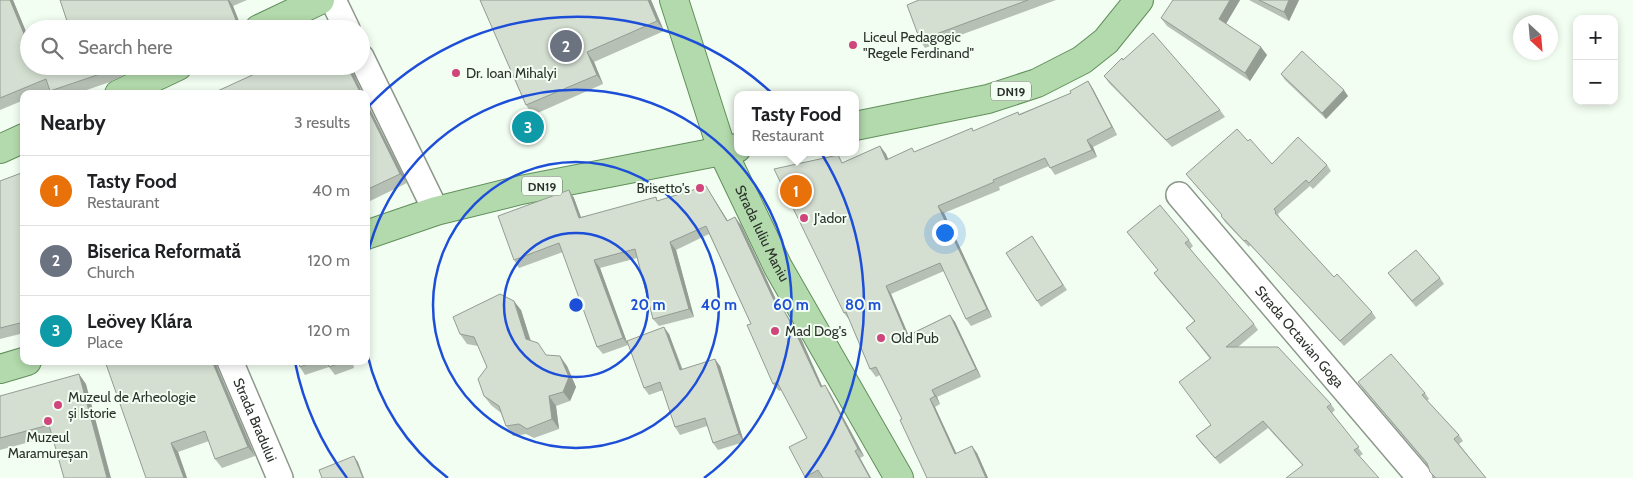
<!DOCTYPE html>
<html lang="en">
<head>
<meta charset="utf-8">
<style>
  :root { --surface:#fff; --page:#f2f2f2; --text:#202124; --muted:#757577; --line:#e0e0e0; --accent:#0f766e }
  body { margin:0; font-family:Cabin,sans-serif; background:var(--page); color:var(--text) }
  .controls { position:absolute; right:15px; top:15px; display:grid; overflow:hidden; border-radius:10px; box-shadow:0 2px 8px #0003 }
  .controls button { width:45px; height:45px; display:grid; place-items:center; padding:0; border:0; border-bottom:1px solid var(--line); background:var(--surface); color:var(--text); font:25px sans-serif }
  .compass { position:absolute; left:1513px; top:15px; width:45px; height:45px; border-radius:50%; background:var(--surface); box-shadow:0 2px 8px #0003; rotate:154deg }
  .you { position:absolute; left:944px; top:232px; width:18px; height:18px; margin:-12px; border:4px solid #fff; border-radius:50%; background:#1a73e8; box-shadow:0 0 0 8px #1a73e833 }
  .badge { display:grid; place-items:center; width:32px; height:32px; border-radius:50%; background:var(--accent); color:#fff; font-size:16px; font-weight:700 }
  .pin { position:absolute; translate:-50% -50%; border:2px solid #fff; box-shadow:0 1px 5px #0006 }
  .popup { position:absolute; left:734px; top:91px; width:125px; height:65px; box-sizing:border-box; display:grid; place-content:center; border-radius:10px; background:var(--surface); filter:drop-shadow(0 1px 4px #0005); font-size:16px; white-space:nowrap; color:var(--muted) }
  .popup b { font-size:19px; color:var(--text) }
  .popup::after { content:''; position:absolute; left:50%; top:100%; margin-left:-10px; border:10px solid transparent; border-top-color:var(--surface) }
  .list { margin:0; padding:0; list-style:none }
  h2 { display:flex; justify-content:space-between; align-items:center; height:65px; margin:0; padding:0 20px; font-size:21px }
  h2 small { font-size:16px; font-weight:400; color:var(--muted) }
  .list li { display:grid; grid-template-columns:32px 1fr auto; gap:15px; align-items:center; box-sizing:border-box; height:70px; padding:0 20px; border-top:1px solid var(--line) }
  .list b { display:block; font-size:19px; white-space:nowrap }
  .list p { margin:0; font-size:16px; white-space:nowrap; color:var(--muted) }
  .list em { font-size:16px; font-style:normal; color:var(--muted) }
  .icon { flex:none; width:28px; height:28px; fill:none; stroke:currentColor; stroke-width:2; stroke-linecap:round; stroke-linejoin:round }
  .map { position:relative; flex:none; width:1633px; height:478px; overflow:hidden }
  .search { position:absolute; background:var(--surface); box-shadow:0 2px 8px #0003; left:20px; top:20px; width:350px; height:55px; display:flex; align-items:center; gap:12px; box-sizing:border-box; padding:0 18px; border-radius:28px; color:var(--muted); font-size:19px }
  .panel { position:absolute; background:var(--surface); box-shadow:0 2px 8px #0003; left:20px; top:90px; width:350px; height:275px; border-radius:10px }
  .map>svg:first-child { display:block }
</style>
</head>
<body>
<div class="map">
<svg width="1633" height="478" viewBox="0 0 1633 478">
  <rect width="100%" height="100%" fill="#f3fef2"/>
  <g fill="none" stroke-linecap="round" stroke-linejoin="round">
    <defs>
      <g id="minor">
        <polyline points="333,0 347,29"/>
        <polyline points="361,57 436,211"/>
        <path id="s1" d="M 1179,195 L 1420,478"/>
        <path id="s2" d="M 230,361 L 280,478"/>
      </g>
      <g id="major">
        <path id="s3" d="M 674,0 L 722,150 L 778,267 L 899,478"/>
        <polyline points="259,29 320,0"/>
        <polyline points="119,94 178,66"/>
        <polyline points="855,126 988,99 1037,83 1082,60 1106,41 1139,0"/>
        <polyline points="0,149 24,138"/>
        <polyline points="366,235 436,211 521,190 737,148"/>
        <polyline points="0,369 27,361"/>
      </g>
    </defs>
    <!-- minor casing -->
    <use href="#minor" stroke="#8d978c" stroke-width="28"/>
    <!-- major casing -->
    <use href="#major" stroke="#618f5b" stroke-width="30"/>
    <!-- minor -->
    <use href="#minor" stroke="#fff" stroke-width="25"/>
    <!-- major -->
    <use href="#major" stroke="#b2daac" stroke-width="28"/>
  </g>
  <!-- wall -->
  <g fill="#b6c0b5">
    <polygon points="0,0 13,0 29,39 29,66 142,66 110,82 75,94 52,94 50,90 40,94 24,94 24,100 0,110"/>
    <polygon points="60,0 247,0 233,6 242,29 64,29 69,27"/>
    <polygon points="480,0 651,0 664,31 594,62 603,84 533,115 526,105"/>
    <polygon points="919,0 1056,0 925,48 920,40"/>
    <polygon points="1240,0 1226,24 1267,55 1250,81 1167,26 1161,18"/>
    <polygon points="1249,0 1299,0 1289,21"/>
    <polygon points="1123,60 1220,110 1225,117 1172,147 1109,83 1104,76"/>
    <polygon points="1281,74 1348,96 1326,119 1285,80"/>
    <polygon points="1088,81 1093,89 1117,135 1093,147 1097,157 1055,175 1049,166 999,187 1000,190 944,213 992,317 971,326 966,319 944,271 891,294 908,335 950,315 955,322 981,377 937,397 940,404 935,407 956,453 977,453 988,478 927,478 902,419 880,375 876,377 870,369 850,321 844,313 843,163 880,146 886,154 888,159 914,152 972,128 973,131 1019,114 1071,93"/>
    <polygon points="366,101 407,183 366,203"/>
    <polygon points="1248,141 1272,164 1327,165 1331,171 1313,189 1310,186 1278,214 1280,218 1334,277 1372,312 1376,318 1344,346 1250,245 1249,247 1225,222 1221,216 1222,215 1190,179 1186,174"/>
    <polygon points="24,172 24,333 0,339 0,181"/>
    <polygon points="706,186 728,221 741,225 781,310 783,309 799,334 822,386 830,393 864,456 860,458 871,478 806,478 805,477 807,438 782,390 779,391 773,384 751,324 709,234 676,250 694,317 659,326 653,319 637,258 600,268 628,345 603,354 597,347 563,252 519,268 514,260 569,190 574,198 581,217 658,201"/>
    <polygon points="1127,232 1189,240 1193,246 1190,249 1254,324 1258,330 1238,347 1331,404 1335,410 1332,413 1363,454 1360,456 1302,465 1268,428 1220,464 1201,443 1196,436 1210,425 1210,359 1186,328 1194,321 1159,280 1154,273 1158,270"/>
    <polygon points="1032,236 1067,290 1041,307 1006,253"/>
    <polygon points="1388,273 1440,278 1444,284 1416,307"/>
    <polygon points="521,310 531,341 546,355 567,366 576,387 570,401 556,406 559,429 534,438 526,434 513,436 506,426 501,413 491,405 484,396 487,367 478,346 467,344 460,334"/>
    <polygon points="669,334 683,370 720,366 744,442 718,450 713,443 707,426 680,435 675,427 663,390 649,395 644,388"/>
    <polygon points="298,361 358,361 353,363 354,368 335,375 329,367 305,375 300,367"/>
    <polygon points="217,367 255,456 222,468 215,459 209,441 178,452 187,478 146,478"/>
    <polygon points="1358,382 1425,393 1429,399 1427,401 1459,435 1463,441 1459,444 1486,478 1434,478 1430,472 1427,465 1362,388"/>
    <polygon points="86,384 52,436 0,450 0,396"/>
  </g>
  <!-- shaded-wall -->
  <g fill="#949c93">
    <polygon points="10,0 13,0 29,39 29,44 27,41"/>
    <polygon points="228,0 229,0 233,6 242,29 236,20"/>
    <polygon points="648,0 651,0 664,31 657,21"/>
    <polygon points="1230,0 1240,0 1224,27 1219,19"/>
    <polygon points="1289,0 1299,0 1289,21 1284,12"/>
    <polygon points="1261,47 1267,55 1250,81 1245,73"/>
    <polygon points="587,52 594,62 603,84 597,75"/>
    <polygon points="347,66 350,66 363,94 361,94"/>
    <polygon points="1088,81 1093,89 1117,135 1112,127"/>
    <polygon points="1344,90 1348,96 1326,119 1322,113"/>
    <polygon points="366,101 407,183 400,174 366,105"/>
    <polygon points="1087,140 1093,147 1097,157 1092,150"/>
    <polygon points="880,146 886,154 892,168 886,160"/>
    <polygon points="706,186 711,194 733,229 727,221"/>
    <polygon points="569,190 574,198 584,226 579,218"/>
    <polygon points="938,206 944,213 992,317 987,309"/>
    <polygon points="735,217 741,225 785,319 779,311"/>
    <polygon points="670,242 676,250 694,317 689,309"/>
    <polygon points="594,260 600,268 628,345 623,338"/>
    <polygon points="886,286 891,294 912,343 907,336"/>
    <polygon points="514,301 521,310 533,349 526,339"/>
    <polygon points="783,309 799,334 826,395 821,387"/>
    <polygon points="950,315 955,322 981,377 976,369"/>
    <polygon points="664,327 669,334 685,378 680,370"/>
    <polygon points="560,356 567,366 576,387 570,401 563,392"/>
    <polygon points="715,359 720,366 744,442 739,434"/>
    <polygon points="212,361 216,361 217,367 255,456 248,447"/>
    <polygon points="79,374 86,384 111,478 107,478"/>
    <polygon points="825,385 830,393 864,456 858,449"/>
    <polygon points="932,390 937,397 940,404 935,396"/>
    <polygon points="549,396 556,406 559,429 552,419"/>
    <polygon points="930,399 935,407 960,461 955,454"/>
    <polygon points="171,443 178,452 187,478 184,478"/>
    <polygon points="972,446 977,453 988,478 986,478"/>
    <polygon points="855,451 860,458 871,478 870,478"/>
    <polygon points="354,456 358,462 364,478 363,478"/>
  </g>
  <!-- building -->
  <g fill="#d4dfd2" stroke="#949c93">
    <polygon points="0,0 10,0 27,41 29,41 29,66 117,66 103,73 50,91 46,79 0,98"/>
    <polygon points="60,0 228,0 236,20 215,29 64,29 69,27"/>
    <polygon points="480,0 648,0 657,21 587,52 597,75 526,105"/>
    <polygon points="919,0 1028,0 920,40 907,5"/>
    <polygon points="1173,0 1230,0 1219,19 1261,47 1245,73 1161,18"/>
    <polygon points="1259,0 1289,0 1284,12"/>
    <polygon points="1153,33 1220,110 1166,140 1104,76 1122,58 1123,60"/>
    <polygon points="1302,51 1344,90 1322,113 1281,74"/>
    <polygon points="272,66 347,66 361,94 211,94"/>
    <polygon points="1088,81 1112,127 1087,140 1092,150 1050,168 1045,158 993,180 994,182 938,206 987,309 966,319 940,263 886,286 907,336 950,315 976,369 932,390 935,396 930,399 955,454 972,446 986,478 927,478 900,420 902,419 876,367 870,369 846,312 844,313 774,169 838,155 842,163 880,146 886,160 912,148 914,152 972,128 973,131 1018,112 1019,115 1071,93 1070,91"/>
    <polygon points="366,105 400,174 366,190"/>
    <polygon points="1237,129 1248,141 1250,139 1272,164 1298,137 1327,165 1309,183 1306,180 1274,209 1276,212 1275,213 1334,277 1337,274 1372,312 1340,341 1246,240 1244,241 1221,216 1222,215 1186,174"/>
    <polygon points="24,172 24,322 0,328 0,181"/>
    <polygon points="706,186 727,221 735,217 779,311 783,309 793,327 821,387 825,385 858,449 855,451 870,478 823,478 818,470 805,477 789,447 807,438 777,382 773,384 747,325 751,324 706,226 670,242 689,309 653,319 635,249 594,260 623,338 597,347 559,243 514,260 498,216 569,190 579,218 656,197 657,201"/>
    <polygon points="1160,205 1189,240 1185,243 1254,324 1226,347 1278,347 1331,404 1327,407 1359,447 1354,450 1379,478 1286,478 1303,465 1263,421 1215,458 1196,436 1211,425 1179,382 1211,358 1186,328 1195,321 1154,273 1158,270 1127,232"/>
    <polygon points="1032,236 1063,285 1037,301 1006,253"/>
    <polygon points="1416,250 1440,278 1412,301 1388,273"/>
    <polygon points="500,294 514,301 526,339 538,343 546,355 560,356 569,377 563,392 549,396 552,419 527,429 519,424 506,426 499,406 484,396 478,379 487,367 474,337 460,334 453,317"/>
    <polygon points="664,327 680,370 715,359 739,434 713,443 705,418 675,427 660,382 644,388 627,341"/>
    <polygon points="1391,354 1425,393 1422,395 1459,435 1454,439 1486,478 1436,478 1430,472 1427,463 1358,382"/>
    <polygon points="113,361 212,361 248,447 215,459 205,431 171,443 184,478 146,478 106,364"/>
    <polygon points="298,361 316,361 300,367"/>
    <polygon points="327,361 346,361 329,367"/>
    <polygon points="79,374 107,478 64,478 49,425 0,438 0,396"/>
    <polygon points="354,456 363,478 322,478 319,470"/>
  </g>
  <!-- distance rings -->
  <g fill="none" stroke="#1d4ed8" stroke-width="2.5">
    <circle cx="576" cy="305" r="72"/>
    <circle cx="576" cy="305" r="143"/>
    <path d="M448 478A215 215 0 0 1 367 353M367 257A215 215 0 1 1 704 478"/>
    <path d="M347 478A287 287 0 0 1 295 362M368 107A287 287 0 0 1 805 478"/>
  </g>
  <!-- markers -->
  <g fill="#d0457c" stroke="#f3fef2" stroke-width="2">
    <circle cx="853" cy="45" r="5"/>
    <circle cx="456" cy="73" r="5"/>
    <circle cx="700" cy="188" r="5"/>
    <circle cx="804" cy="218" r="5"/>
    <circle cx="775" cy="331" r="5"/>
    <circle cx="881" cy="338" r="5"/>
    <circle cx="58" cy="405" r="5"/>
    <circle cx="48" cy="421" r="5"/>
  </g>
  <g text-anchor="middle" dominant-baseline="central" stroke-width="4" stroke-linejoin="round" paint-order="stroke">
    <!-- shield labels -->
    <g fill="#f3fef2" stroke="#686e67" stroke-width="1">
      <rect x="991" y="81.5" width="40" height="19" rx="4"/>
      <rect x="522" y="176.5" width="40" height="19" rx="4"/>
    </g>
    <g font-size="12" font-weight="bold" fill="#2c312c">
      <text x="1011" y="91">DN19</text>
      <text x="542" y="186">DN19</text>
    </g>
    <!-- poi labels -->
    <g font-size="14" fill="#2c312c" stroke="#f3fef2" text-anchor="start">
      <text x="863" y="37">Liceul Pedagogic<tspan x="863" dy="16">"Regele Ferdinand"</tspan></text>
      <text x="466" y="73">Dr. Ioan Mihalyi</text>
      <text x="690" y="188" text-anchor="end">Brisetto's</text>
      <text x="814" y="218">J'ador</text>
      <text x="785" y="331">Mad Dog's</text>
      <text x="891" y="338">Old Pub</text>
      <text x="68" y="397">Muzeul de Arheologie<tspan x="68" dy="16">și Istorie</tspan></text>
      <text x="48" y="437" text-anchor="middle">Muzeul<tspan x="48" dy="16">Maramureșan</tspan></text>
    </g>
    <!-- street labels -->
    <g font-size="14" fill="#2c312c" stroke="#f3fef2">
      <text stroke="none"><textPath href="#s3" startOffset="250">Strada Iuliu Maniu</textPath></text>
      <text stroke="none"><textPath href="#s1" startOffset="186">Strada Octavian Goga</textPath></text>
      <text stroke="none"><textPath href="#s2" startOffset="64">Strada Bradului</textPath></text>
    </g>
  </g>
  <circle cx="576" cy="305" r="8" fill="#1d4ed8" stroke="#f3fef2" stroke-width="2.5"/>
  <g font-size="15" text-anchor="middle" font-weight="bold" fill="#1d4ed8" stroke="#f3fef2" stroke-width="4" stroke-linejoin="round" paint-order="stroke">
    <text x="648" y="310">20 m</text>
    <text x="719" y="310">40 m</text>
    <text x="791" y="310">60 m</text>
    <text x="863" y="310">80 m</text>
  </g>
</svg>
<div class="controls">
<button>+</button>
<button>−</button>
</div>
<svg class="compass" viewBox="-18 -18 36 36"><path d="M0-13l5 13h-10z" fill="#e53935"/><path d="M0 13l5-13h-10z" fill="#757577"/></svg>
<div class="you"></div>
<div class="pin badge" style="left:796px;top:191px;background:#e8710a">1</div>
<div class="popup"><b>Tasty Food</b>Restaurant</div>
<div class="pin badge" style="left:566px;top:46px;background:#6b7280">2</div>
<div class="pin badge" style="left:528px;top:127px;background:#0f9aa8">3</div>
<div class="search"><svg class="icon" aria-label="search" viewBox="0 0 24 24"><circle cx="10" cy="10" r="6"/><path d="M15 15l6 6"/></svg>Search here</div>
<section class="panel">
<h2>Nearby<small>3 results</small></h2>
<ul class="list">
<li><span class="badge" style="background:#e8710a">1</span><div><b>Tasty Food</b><p>Restaurant</p></div><em>40 m</em></li>
<li><span class="badge" style="background:#6b7280">2</span><div><b>Biserica Reformată</b><p>Church</p></div><em>120 m</em></li>
<li><span class="badge" style="background:#0f9aa8">3</span><div><b>Leövey Klára</b><p>Place</p></div><em>120 m</em></li>
</ul>
</section>
</div>
</body>
</html>
